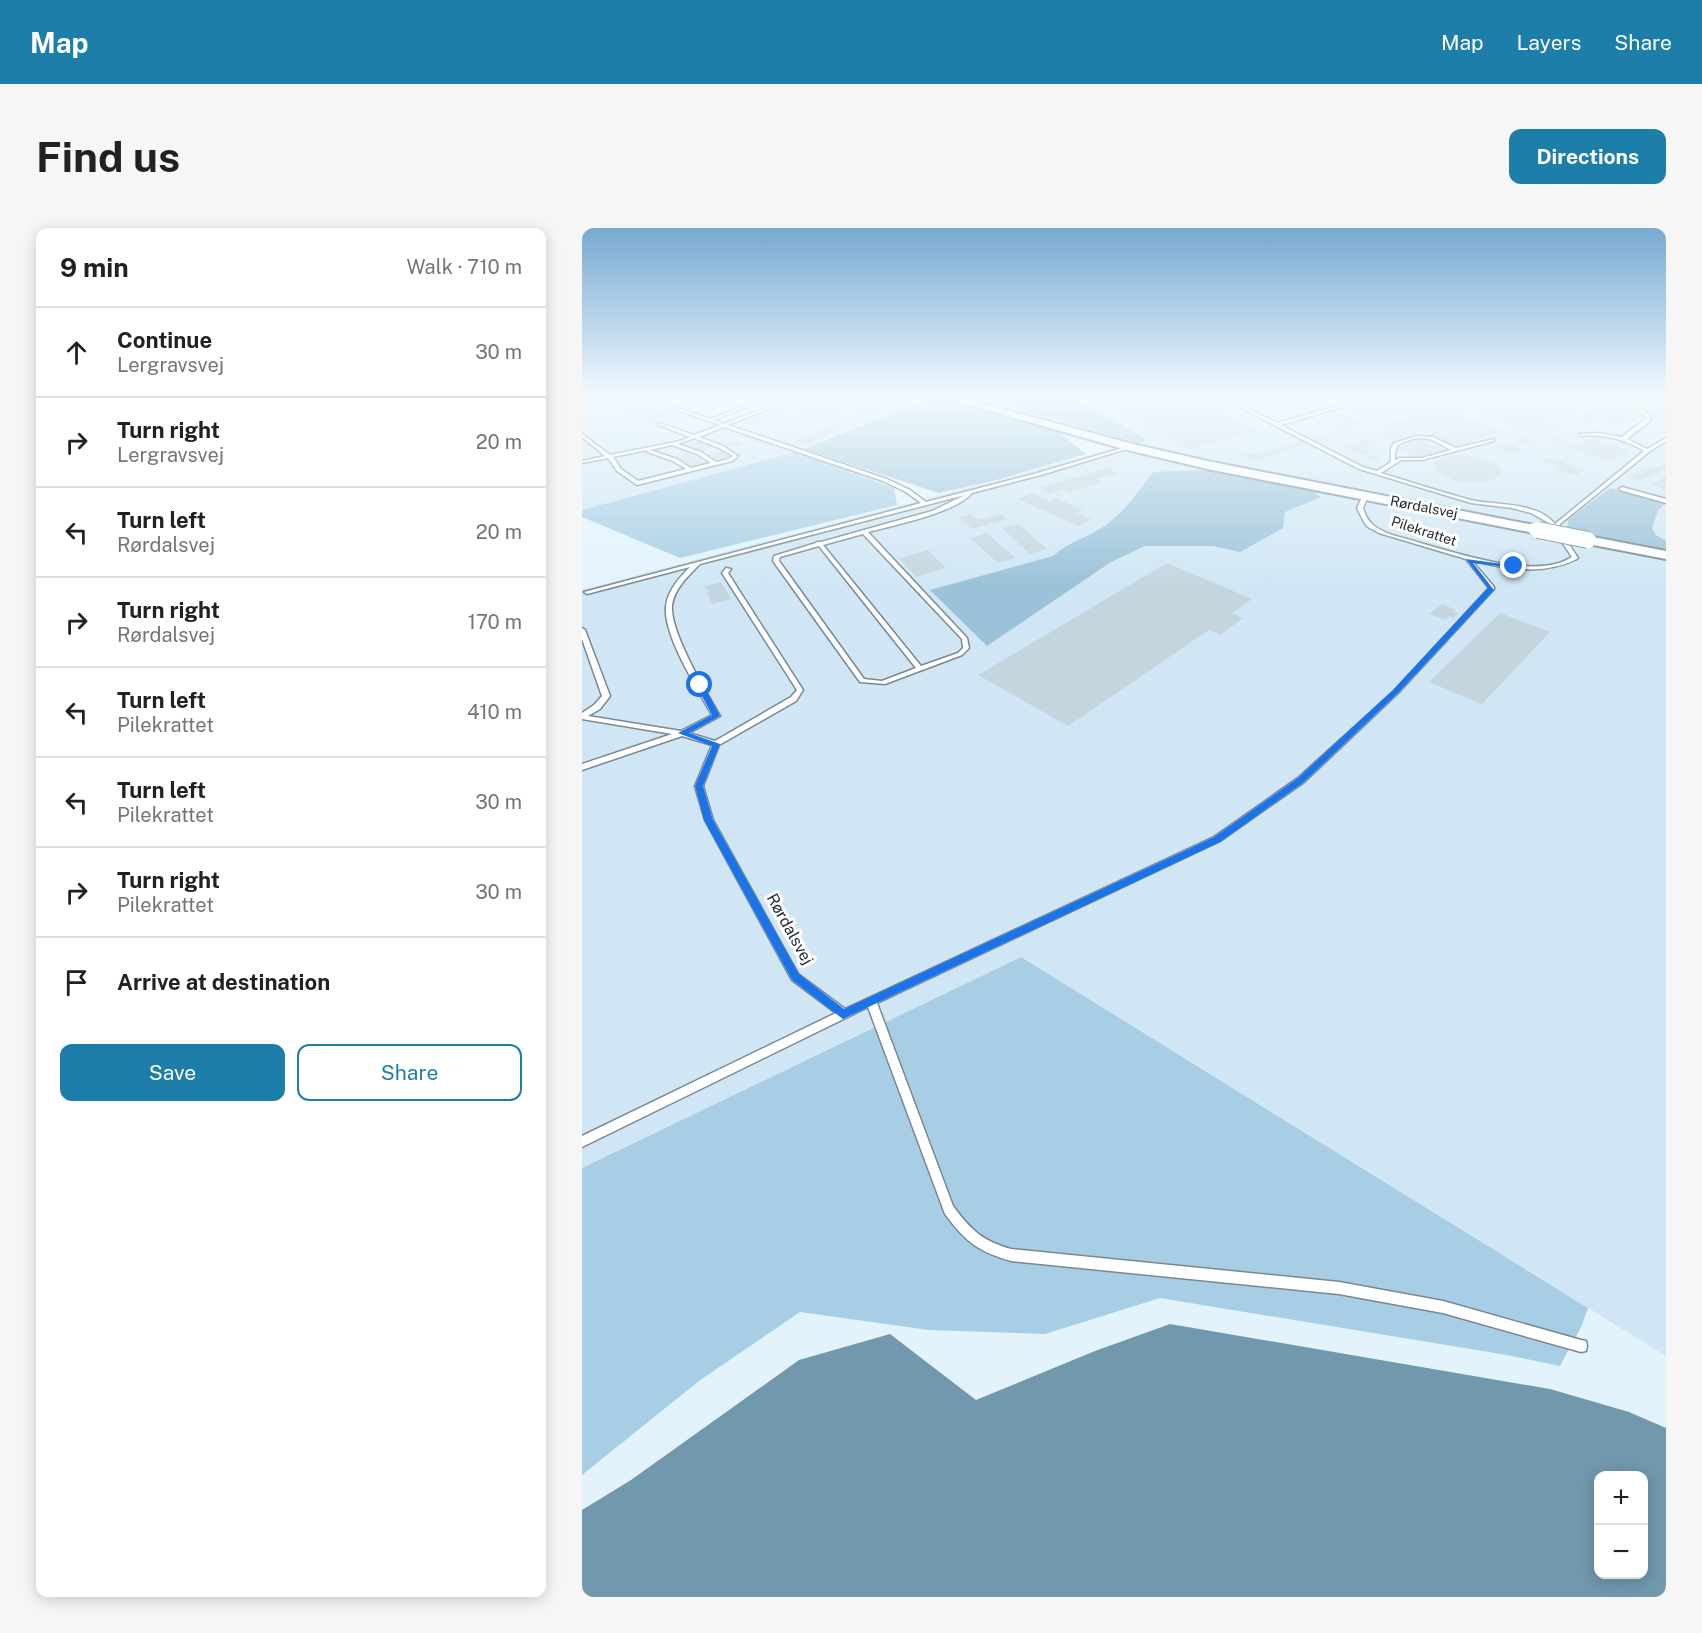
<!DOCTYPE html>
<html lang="en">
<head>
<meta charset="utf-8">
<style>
  :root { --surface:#fff; --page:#f6f6f6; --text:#202124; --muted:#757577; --line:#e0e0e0; --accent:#1c7ea9 }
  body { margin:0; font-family:"Public Sans",sans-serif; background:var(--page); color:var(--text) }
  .controls { position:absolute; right:18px; bottom:18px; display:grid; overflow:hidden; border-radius:12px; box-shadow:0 3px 15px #0003 }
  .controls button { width:54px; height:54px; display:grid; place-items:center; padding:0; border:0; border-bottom:2px solid var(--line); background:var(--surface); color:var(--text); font:30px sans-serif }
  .stop { position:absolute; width:18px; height:18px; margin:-14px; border:4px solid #1a73e8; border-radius:50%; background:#fff }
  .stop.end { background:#1a73e8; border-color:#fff; box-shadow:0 2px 6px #0008 }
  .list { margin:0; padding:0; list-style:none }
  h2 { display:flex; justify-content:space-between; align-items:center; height:78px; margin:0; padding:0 24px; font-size:26px }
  h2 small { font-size:20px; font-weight:400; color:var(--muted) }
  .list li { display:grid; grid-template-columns:39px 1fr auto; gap:18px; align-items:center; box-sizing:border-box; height:90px; padding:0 24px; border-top:2px solid var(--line) }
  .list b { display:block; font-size:22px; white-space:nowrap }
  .list p { margin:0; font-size:20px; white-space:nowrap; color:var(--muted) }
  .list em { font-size:20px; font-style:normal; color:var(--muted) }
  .actions { display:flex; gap:12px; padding:18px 24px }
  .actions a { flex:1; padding:14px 0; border:2px solid var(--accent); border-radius:12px; text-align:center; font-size:21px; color:var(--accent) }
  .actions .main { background:var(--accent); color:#fff }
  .icon { flex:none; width:33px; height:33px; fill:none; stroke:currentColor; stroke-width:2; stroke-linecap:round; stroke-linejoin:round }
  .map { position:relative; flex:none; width:1084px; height:1369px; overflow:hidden; border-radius:12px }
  header { display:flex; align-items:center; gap:36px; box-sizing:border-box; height:84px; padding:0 30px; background:var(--accent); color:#fff }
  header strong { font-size:28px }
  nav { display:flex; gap:33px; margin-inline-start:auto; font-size:21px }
  .intro { display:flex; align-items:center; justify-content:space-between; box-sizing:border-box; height:144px; padding:0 36px }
  h1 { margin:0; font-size:42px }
  .button { padding:15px 27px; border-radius:12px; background:var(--accent); color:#fff; font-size:21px; font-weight:700 }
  main { display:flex; gap:36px; padding:0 36px }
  aside { flex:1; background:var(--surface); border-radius:12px; box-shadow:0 3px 15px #0003 }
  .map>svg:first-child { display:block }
</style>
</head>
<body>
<header>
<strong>Map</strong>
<nav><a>Map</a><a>Layers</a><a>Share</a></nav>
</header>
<div class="intro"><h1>Find us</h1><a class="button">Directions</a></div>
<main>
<aside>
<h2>9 min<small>Walk · 710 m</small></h2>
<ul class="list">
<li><svg class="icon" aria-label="ahead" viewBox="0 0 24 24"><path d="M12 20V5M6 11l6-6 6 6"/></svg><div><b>Continue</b><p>Lergravsvej</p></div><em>30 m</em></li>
<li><svg class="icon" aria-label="right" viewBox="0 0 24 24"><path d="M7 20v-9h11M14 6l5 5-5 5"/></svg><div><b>Turn right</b><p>Lergravsvej</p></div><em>20 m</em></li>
<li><svg class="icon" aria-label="left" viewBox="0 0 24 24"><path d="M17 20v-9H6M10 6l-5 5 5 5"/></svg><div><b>Turn left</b><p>Rørdalsvej</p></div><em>20 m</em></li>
<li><svg class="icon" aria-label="right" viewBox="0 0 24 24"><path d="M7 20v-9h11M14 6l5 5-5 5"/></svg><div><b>Turn right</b><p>Rørdalsvej</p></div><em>170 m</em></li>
<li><svg class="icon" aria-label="left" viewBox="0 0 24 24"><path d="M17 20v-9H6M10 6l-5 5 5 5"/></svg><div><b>Turn left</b><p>Pilekrattet</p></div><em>410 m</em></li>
<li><svg class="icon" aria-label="left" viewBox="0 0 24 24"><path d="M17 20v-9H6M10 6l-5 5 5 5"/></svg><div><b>Turn left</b><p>Pilekrattet</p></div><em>30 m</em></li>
<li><svg class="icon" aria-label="right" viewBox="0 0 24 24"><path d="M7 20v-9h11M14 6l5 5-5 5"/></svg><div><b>Turn right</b><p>Pilekrattet</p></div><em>30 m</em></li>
<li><svg class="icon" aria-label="arrive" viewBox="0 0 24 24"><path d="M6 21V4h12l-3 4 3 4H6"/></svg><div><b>Arrive at destination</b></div></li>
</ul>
<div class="actions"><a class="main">Save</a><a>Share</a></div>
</aside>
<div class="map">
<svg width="1084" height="1369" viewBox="0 0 1084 1369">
  <rect width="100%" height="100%" fill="#e3f3fc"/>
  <!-- built -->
  <g fill="#d0e6f4">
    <polygon points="0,167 61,167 131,189 191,167 343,167 351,169 213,224 0,282"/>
    <polygon points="490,167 1084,167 1084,1128 439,729 0,940 0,362 564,212"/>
  </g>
  <!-- green -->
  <g fill="#a7cee4">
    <polygon points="213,224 312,260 315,277 98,330 0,289 0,282"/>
    <polygon points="439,729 1006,1080 1000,1097 978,1138 925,1127 578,1070 463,1106 347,1102 218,1084 117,1153 0,1247 0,940"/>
  </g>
  <!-- forest -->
  <g fill="#9bc2d9">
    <polygon points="383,167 490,167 565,212 557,215"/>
    <polygon points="351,169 476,203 504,226 418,251 357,265 222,221"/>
    <path d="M 627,242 L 732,264 L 739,269 L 703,284 L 701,300 L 658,324 L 631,318 L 563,318 L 529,334 L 405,418 L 348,362 L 471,328 C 486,314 507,309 524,297 C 543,283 557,263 571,244 Z"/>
    <polygon points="1028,260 1084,275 1076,282 1070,300 1074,307 1084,313 1084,322 985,304 986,292"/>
  </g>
  <!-- water -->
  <path fill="#7198ad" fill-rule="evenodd" d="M 588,1096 L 968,1161 L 1047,1184 L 1084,1200 L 1084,1369 L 0,1369 L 0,1282 L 49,1252 L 217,1132 L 308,1106 L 394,1172 L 513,1123 ZM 1017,1248 L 1062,1248 L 1062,1346 L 1017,1346 Z"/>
  <!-- building -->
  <g fill="#c5d5de">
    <polygon points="252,167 279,173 295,167 303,169 289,175 304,180 272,194 263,191 282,182 252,173 237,180 262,188 247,194 212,183 248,170 257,169"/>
    <polygon points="513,167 609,167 675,202 605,222"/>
    <polygon points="814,167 833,170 826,171 830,172 839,170 866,180 834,167 851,170 888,186 881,188 931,208 923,210 911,206 883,217 880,216 873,218 846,206 862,201 856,198 809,212 794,205 807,201 798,197 829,188 821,184 826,183 826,186 848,179 842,177 787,192 763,182"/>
    <polygon points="872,167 963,167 952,171 962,171 984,180 991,178 1000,181 964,192 978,198 951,205 911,192 917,190 893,182 899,180 912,183"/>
    <polygon points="976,167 1027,167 1019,170 1053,181 1064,188 1043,196 1039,195 1032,197 1021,193 1003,197 987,191 1020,179 1010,180"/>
    <polygon points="198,178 208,181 168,198 157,195"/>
    <polygon points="1074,178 1084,181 1084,194 1067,188 1071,186 1061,183"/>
    <polygon points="55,181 62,183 68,181 93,189 73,197 40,186"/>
    <polygon points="761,186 780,194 758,201 748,197 765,192 755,187"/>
    <polygon points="253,196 263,199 223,217 212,213"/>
    <polygon points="767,200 767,202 740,210 747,212 745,213 738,213 671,233 660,226 678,226"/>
    <polygon points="162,205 196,215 188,219 155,207"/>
    <polygon points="941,209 952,211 959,215 949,219 934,213"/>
    <polygon points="789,210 799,215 778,221 786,223 786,227 796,228 798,231 795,233 786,232 784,227 775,226 773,223 770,224 760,219"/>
    <polygon points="971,210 987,213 989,219 1013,210 1049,223 1024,233 988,219 976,219 965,214"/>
    <polygon points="154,212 165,216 155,220 144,216"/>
    <polygon points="839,212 861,222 837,230 816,219"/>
    <polygon points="114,213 130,219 120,223 105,217"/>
    <polygon points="919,216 934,217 940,222 934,225 922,224 915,220"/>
    <polygon points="138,223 147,229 131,231 125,227"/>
    <polygon points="106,226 113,229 124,236 112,240 97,229"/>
    <polygon points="870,227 897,229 917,238 919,248 902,254 874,253 854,243 853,233"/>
    <polygon points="985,228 988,229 983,234 995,239 991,243 1001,241 995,247 973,241 977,238 958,232 968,230 980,233"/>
    <polygon points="1084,235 1084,241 1056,253 1048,249"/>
    <polygon points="527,240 536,246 516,251 520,255 487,264 483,261 466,266 458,259"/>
    <polygon points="1084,249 1084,262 1068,256"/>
    <polygon points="449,265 467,273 473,270 501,282 495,285 509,291 496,298 436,271"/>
    <polygon points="389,286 396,292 419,286 425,291 390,301 377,289"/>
    <polygon points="436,296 465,321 448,326 420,300"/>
    <polygon points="405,305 433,330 416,335 388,310"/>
    <polygon points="346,322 364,340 334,349 317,330"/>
    <polygon points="585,335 670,371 650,385 661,390 638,407 627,402 486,498 396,447"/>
    <polygon points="139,354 149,371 130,376 125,365 127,364 126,362 121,359"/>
    <polygon points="860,376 874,382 871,384 876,386 871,390 867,388 863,392 847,386"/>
    <polygon points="918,385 968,404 900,476 847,454"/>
  </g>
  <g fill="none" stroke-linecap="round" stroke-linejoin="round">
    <defs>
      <g id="service">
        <path d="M 51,167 L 57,167 L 128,191 L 190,167 L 196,167 L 132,192 L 142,196 L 216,167 L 222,167 L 146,197 L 305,251 L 328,262 L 344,274 L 455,245 L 547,218 L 551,219 L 459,247 L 390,265 C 373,285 313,297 286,304 L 385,410 L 387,420 L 380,427 L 303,456 L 278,454 L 191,333 L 192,328 L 234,315 L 235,314 L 239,314 L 350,283 L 383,267 L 118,336 C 106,348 92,361 90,378 C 88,404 124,464 138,488 L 107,505 L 133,513 L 209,469 L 215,462 L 140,345 L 144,340 L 149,341 L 146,345 L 221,462 L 214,473 L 137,517 L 121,558 L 131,592 L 216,746 L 263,781 L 632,609 L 716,550 L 812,463 L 907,360 L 884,331 L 797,305 L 786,299 L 782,294 L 775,280 L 781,267 L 786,268 L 781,280 C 783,286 785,291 790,296 C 801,306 818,309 832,313 C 870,324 939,347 977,335 C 981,334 986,331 990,329 L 967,295 L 949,285 L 930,280 L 889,275 L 777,241 L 634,167 L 639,167 L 695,195 L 795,167 L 802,167 L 699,197 L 781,239 L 795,243 L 809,234 L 809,220 L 812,215 L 835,208 L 851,209 L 874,220 L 912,211 L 912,213 L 840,232 L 819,232 L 799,245 C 829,254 859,264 889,272 C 915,278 954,273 973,296 L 1062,223 C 1042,211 1022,206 999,208 L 997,206 L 1017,205 L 1040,209 L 1065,190 L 1056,182 L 1052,174 L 1054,170 L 1036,167 L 1065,167 L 1059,170 L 1056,174 L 1060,180 L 1069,190 L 1068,193 L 1045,211 L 1065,221 L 1084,210 L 1084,213 L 1067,224 L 978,296 L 977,301 L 996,330 L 995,331 C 959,348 927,341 890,333 L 912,359 L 912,361 L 816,465 L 722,554 L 638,613 L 295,775 L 371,978 C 389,1002 400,1013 429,1021 L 757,1054 L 861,1073 L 999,1112 L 1004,1113 L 1005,1118 L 1004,1123 L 999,1124 L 861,1085 L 757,1066 L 429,1033 C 395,1023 384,1014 363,986 L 286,779 L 0,919 L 0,908 L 254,785 L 210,752 L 123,592 L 113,558 L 130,517 L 100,508 L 0,542 L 0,536 L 90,506 L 0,491 L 0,485 L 12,477 L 20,468 L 0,411 L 0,400 L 3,402 L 28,468 L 18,481 L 6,488 L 99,503 L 130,487 C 116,462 81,407 84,379 C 85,363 98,349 108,339 L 5,366 L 2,364 L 339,275 L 324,264 L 301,253 L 142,199 L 117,209 L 141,218 L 156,228 L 150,233 L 55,257 L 35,243 L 26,230 L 0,235 L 0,233 L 23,228 L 0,209 L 0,206 L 28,227 L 98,213 L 108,209 L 77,197 L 77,195 L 112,207 L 138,197 ZM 112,210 L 137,220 L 151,228 L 146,231 L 134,234 L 119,224 L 96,216 ZM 835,210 L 848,211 L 869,222 L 840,230 L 818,230 L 813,232 C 813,212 819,216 835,210 ZM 90,217 L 115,226 L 129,235 L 109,240 L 95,231 L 68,222 ZM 65,222 L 65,224 L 91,233 L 104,241 L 56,253 L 39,241 L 31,229 ZM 281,306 L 380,411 L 381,420 L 376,425 L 339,438 L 241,317 ZM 237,318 L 334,440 L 300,453 L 282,451 L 197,333 L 198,329 Z"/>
        <polygon points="1040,259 1084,271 1084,275 1038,262 1037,261"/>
      </g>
      <g id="tertiary">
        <polygon points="352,167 369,167 551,216 630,234 952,297 959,301 952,305 630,242 545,222"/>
        <polygon points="1006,308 1084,323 1084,331 1001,315 999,312"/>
      </g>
    </defs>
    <!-- service casing -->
    <use href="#service" stroke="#7a8891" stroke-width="3"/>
    <!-- tertiary casing -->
    <use href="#tertiary" stroke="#7a8891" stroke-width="4"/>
    <!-- service -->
    <use href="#service" fill="#fff" fill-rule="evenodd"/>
    <!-- tertiary -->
    <use href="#tertiary" fill="#fff" fill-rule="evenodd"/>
    <defs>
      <polyline id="tertiary-bridge-far1" points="952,301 963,303"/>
      <polyline id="tertiary-bridge" points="956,302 1006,312"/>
    </defs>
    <!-- tertiary-bridge-far1 casing -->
    <use href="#tertiary-bridge-far1" stroke="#7a8891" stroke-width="14" stroke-linecap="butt"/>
    <!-- tertiary-bridge casing -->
    <use href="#tertiary-bridge" stroke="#7a8891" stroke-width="18" stroke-linecap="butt"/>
    <!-- tertiary-bridge-far1 -->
    <use href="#tertiary-bridge-far1" stroke="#fff" stroke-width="12"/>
    <!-- tertiary-bridge -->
    <use href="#tertiary-bridge" stroke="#fff" stroke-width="16"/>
  </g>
  <!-- sky -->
  <linearGradient id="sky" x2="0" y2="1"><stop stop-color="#78a9d0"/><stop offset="0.47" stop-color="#f2fafe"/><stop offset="1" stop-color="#f2fafe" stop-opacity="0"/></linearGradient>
  <rect width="1084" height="359" fill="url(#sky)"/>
  <!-- route -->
  <polygon fill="#1a73e8" points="884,331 935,338 932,340 891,335 912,362 816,465 722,554 638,614 261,791 210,752 122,592 113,558 130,518 96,505 130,487 114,457 121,456 138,488 107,505 138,516 121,558 131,592 217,746 262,781 632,609 716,550 811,462 906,360"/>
  <g text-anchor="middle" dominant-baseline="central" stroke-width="6" stroke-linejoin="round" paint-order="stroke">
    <!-- far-street labels -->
    <g font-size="14" fill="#242a2e" stroke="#fff">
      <text transform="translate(842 279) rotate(11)">Rørdalsvej</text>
      <text transform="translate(842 303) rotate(18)">Pilekrattet</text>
    </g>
    <!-- street labels -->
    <g font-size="16" fill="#242a2e" stroke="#fff">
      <text transform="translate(208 701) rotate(61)">Rørdalsvej</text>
    </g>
  </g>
</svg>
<div class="controls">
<button>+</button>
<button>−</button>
</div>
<div class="stop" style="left:118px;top:457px"></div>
<div class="stop end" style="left:932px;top:338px"></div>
</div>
</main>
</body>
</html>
